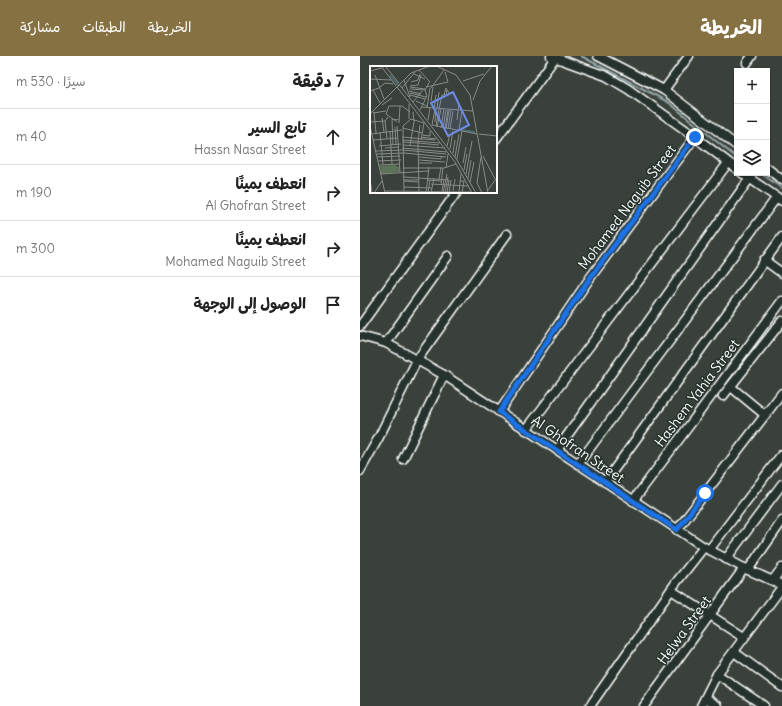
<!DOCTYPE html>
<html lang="ar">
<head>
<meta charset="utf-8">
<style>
  body { margin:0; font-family:Delius,"Playpen Sans Arabic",sans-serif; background:#f2f2f2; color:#222; direction:rtl }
  .controls { position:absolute; right:12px; top:12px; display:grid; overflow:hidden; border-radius:0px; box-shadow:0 1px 3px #0004 }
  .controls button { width:36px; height:36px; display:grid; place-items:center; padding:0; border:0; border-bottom:1px solid #e0e0e0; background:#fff; color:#222; font:20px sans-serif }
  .stop { position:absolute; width:12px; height:12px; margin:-9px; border:3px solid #1a73e8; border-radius:50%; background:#fff }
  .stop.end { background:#1a73e8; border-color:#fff; box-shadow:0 1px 4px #0008 }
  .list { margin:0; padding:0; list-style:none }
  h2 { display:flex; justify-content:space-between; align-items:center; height:52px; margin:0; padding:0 16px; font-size:17px }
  h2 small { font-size:13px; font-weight:400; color:#767676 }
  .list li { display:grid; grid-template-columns:26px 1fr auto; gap:12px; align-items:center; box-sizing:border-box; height:56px; padding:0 16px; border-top:1px solid #e0e0e0 }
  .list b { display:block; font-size:15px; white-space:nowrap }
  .list p { margin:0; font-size:13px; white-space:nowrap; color:#767676 }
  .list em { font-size:13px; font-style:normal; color:#767676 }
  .icon { flex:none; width:22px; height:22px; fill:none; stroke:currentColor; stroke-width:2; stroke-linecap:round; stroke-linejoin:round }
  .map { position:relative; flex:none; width:422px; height:650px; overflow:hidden; direction:ltr }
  header { display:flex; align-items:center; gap:24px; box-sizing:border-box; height:56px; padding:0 20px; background:#857141; color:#fff }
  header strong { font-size:19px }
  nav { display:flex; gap:22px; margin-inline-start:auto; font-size:14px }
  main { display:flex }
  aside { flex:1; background:#fff }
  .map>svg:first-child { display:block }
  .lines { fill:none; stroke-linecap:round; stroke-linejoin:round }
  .stream { stroke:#92a6a9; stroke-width:2 }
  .minor-casing { stroke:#fff; stroke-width:11 }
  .minor { stroke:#26332d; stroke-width:8 }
  .route { stroke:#1a73e8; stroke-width:5 }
  .labels { text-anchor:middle; stroke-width:3; stroke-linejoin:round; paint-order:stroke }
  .street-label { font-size:14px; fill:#fff; stroke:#26332d }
  .inset-river { fill:none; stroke:#4a6a70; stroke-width:2 }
  .inset-road { fill:none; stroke:#898c89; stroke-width:1 }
  .view { fill:#6c8ce6; fill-opacity:0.15; stroke:#6c8ce6; stroke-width:2 }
  .inset-edge { fill:none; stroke:#fff; stroke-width:2 }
</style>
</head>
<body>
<header>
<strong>الخريطة</strong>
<nav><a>الخريطة</a><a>الطبقات</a><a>مشاركة</a></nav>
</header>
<main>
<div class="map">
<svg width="422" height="650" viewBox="0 0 422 650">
  <rect width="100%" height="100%" fill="#3a403a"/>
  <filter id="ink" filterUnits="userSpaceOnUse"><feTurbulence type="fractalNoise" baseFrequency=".025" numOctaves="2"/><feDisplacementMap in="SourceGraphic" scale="8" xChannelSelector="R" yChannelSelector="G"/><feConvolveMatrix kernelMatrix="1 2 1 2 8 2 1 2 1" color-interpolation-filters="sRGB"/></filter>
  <g filter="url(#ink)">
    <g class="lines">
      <g class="stream">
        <polyline points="221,0 308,46 377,102"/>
        <polyline points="400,117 422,132"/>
      </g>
      <defs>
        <g id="minor">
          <polyline points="191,0 246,20 268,33 327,75 377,113"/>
          <polyline points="238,0 304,34 377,90"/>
          <polyline points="387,7 392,0"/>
          <polyline points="304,34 329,0"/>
          <polyline points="136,83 195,2"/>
          <polyline points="407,112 422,124"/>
          <polyline points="382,117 422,145"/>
          <polyline points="404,204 422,217"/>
          <polyline points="0,270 97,136"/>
          <polyline points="0,280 26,287 84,319 344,491 384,512 422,529"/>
          <polyline points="26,287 88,200"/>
          <polyline points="371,331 405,359"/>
          <polyline points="363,340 422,265"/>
          <polyline points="139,356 230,222 335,81"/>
          <polyline points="166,374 368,107"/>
          <polyline points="197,394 390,122"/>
          <polyline points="43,403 84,319"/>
          <polyline points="218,408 417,141"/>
          <polyline points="0,415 19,381 57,304 147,178"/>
          <polyline points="245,426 422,181"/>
          <polyline points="273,445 422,245"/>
          <polyline points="317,474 422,337"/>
          <polyline points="349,494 422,398"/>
          <polyline points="366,503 422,428"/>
          <polyline points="388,514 422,465"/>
          <polyline points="413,524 422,512"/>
          <polyline points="311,534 384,581"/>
          <polyline points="374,596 422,631"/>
          <polyline points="357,618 404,650"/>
          <polyline points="346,642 358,650"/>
          <polyline points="230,650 315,528 344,491"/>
          <polyline points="284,650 384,512"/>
          <polyline points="341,650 357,618 422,531"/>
        </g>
      </defs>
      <use href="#minor" class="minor-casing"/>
      <use href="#minor" class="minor"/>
    </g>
  </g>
  <g class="lines" filter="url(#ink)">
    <polyline class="route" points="335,81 230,222 139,356 317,474 345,437"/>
  </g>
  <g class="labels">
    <g class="street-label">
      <text transform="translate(267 151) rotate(-53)" y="5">Mohamed Naguib Street</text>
      <text transform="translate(337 337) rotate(-53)" y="5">Hashem Yahia Street</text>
      <text transform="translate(218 393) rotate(34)" y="5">Al Ghofran Street</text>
      <text transform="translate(324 574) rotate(-54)" y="5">Helwa Street</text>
    </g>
  </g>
  <g transform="translate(10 10)">
    <rect width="127" height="127" fill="#3a403a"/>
    <path d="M25,99l4,2v5l-18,2 -1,-8z" fill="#5c7358"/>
    <path class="inset-river" d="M20,9l9,11M92,64l13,2"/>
    <path class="inset-road" d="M11,0l15,20M15,0l14,17M66,0l20,9 14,20 18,98M95,0h25M49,4l10,11M0,5l12,-3M44,8l11,5M5,9l9,24M0,13l21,1M34,14l6,17M93,15l21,-7M41,16l7,-2 2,-6M29,18l58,76 19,33M40,20l8,-1 3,-10M27,21l58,75 17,31M40,21l15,2M56,21l22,-5 -3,-10M32,22l13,-16M61,22l13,-18M40,23l15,1M3,24l7,13M0,25l9,-3 6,-5 8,1M39,25l12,3M40,27l16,4M40,29l15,4M74,29l2,-7 3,5M103,34l7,-19 12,-15M46,35l11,5M61,35l2,-14M43,36l9,-11M12,39l10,-7M51,41l52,4M57,42l3,-20M64,43l2,-14M67,43l2,-17M69,43l3,-14h4l1,-5M50,44l7,-14 -2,-6 5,-9M4,46l2,21M3,47l13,-2M0,48l41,-41 19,-7M12,52l2,14M39,53v-15M58,54l2,-12M87,54l2,-17M0,56l15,-1M27,56l-11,-8 3,-8h13l8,6M65,56l1,-13M29,57l1,-17M62,59l45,9M62,59l3,-16M0,60l15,67M27,60l3,47M66,60l3,-17M25,61l1,18M67,61l4,-18M33,62l19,5M71,62l3,-19M73,62l3,-18M75,62l3,-18M76,63l3,-19M78,63l3,-19M80,63l3,-18M89,64l3,-20M20,65l2,33M10,66l3,33M2,68l30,-4M109,68l18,2M52,69l8,1v-5M32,71l33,3M51,71l15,2M17,73l-2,-18 3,-4M3,74l25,-2M32,74l38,3M51,74l3,-17M32,76l16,1M48,77l21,2M23,79l-1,-26 7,1M32,79l43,3M40,79l4,-23 -1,-10M9,80l22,-2M77,80l3,-12M15,82l14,-1M32,82l45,4M80,83l3,-18M6,85l27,-1 43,4M83,87l2,-13M7,88l27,-1 42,4M113,90l12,23M7,91l23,-1M49,91l22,2 1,-3M85,91l4,-23M111,91l-4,26 5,10M87,93l5,-28M49,94l26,2M8,95l23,-1M49,97h13M93,97l3,-16M9,99l21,-1M33,102h41M74,102l12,-4M76,102l2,-14M94,104l3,-16M11,108l48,-3M96,108l6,-33M34,111l45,3 -2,13M98,112l3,-18M0,113l2,14M69,113l2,-12M34,114h14M57,114l14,1M34,115l14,1M90,115h4l-2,12M100,116l4,-20M61,118l37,2M71,118l2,-16M34,121l28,1M118,124l8,-11M15,125l86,1M72,125l2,-12M83,125l2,-12M89,126l2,-18M4,127l8,-12M34,127l-1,-67 8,-7 13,4M49,127l-1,-50 2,-18M56,127l3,-26M58,127l2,-13M61,127l3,-15M73,127l4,-19M75,127l3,-16M79,127l2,-13"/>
    <path class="view" d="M83,26l16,33 -21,11 -17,-33z"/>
    <rect width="127" height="127" class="inset-edge"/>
  </g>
</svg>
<div class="controls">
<button>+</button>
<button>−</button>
<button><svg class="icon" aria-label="layers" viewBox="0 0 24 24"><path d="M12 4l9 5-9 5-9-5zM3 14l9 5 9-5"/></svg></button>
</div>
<div class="stop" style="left:345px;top:437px"></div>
<div class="stop end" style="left:335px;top:81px"></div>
</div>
<aside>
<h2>7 دقيقة<small>سيرًا · 530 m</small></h2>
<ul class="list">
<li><svg class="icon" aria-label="ahead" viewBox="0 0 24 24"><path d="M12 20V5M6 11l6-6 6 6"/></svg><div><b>تابع السير</b><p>Hassn Nasar Street</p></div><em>40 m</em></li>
<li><svg class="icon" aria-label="right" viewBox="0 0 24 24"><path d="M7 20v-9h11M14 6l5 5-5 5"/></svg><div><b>انعطف يمينًا</b><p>Al Ghofran Street</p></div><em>190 m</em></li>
<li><svg class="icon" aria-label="right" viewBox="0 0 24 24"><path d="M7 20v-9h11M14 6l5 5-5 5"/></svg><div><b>انعطف يمينًا</b><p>Mohamed Naguib Street</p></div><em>300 m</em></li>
<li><svg class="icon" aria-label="arrive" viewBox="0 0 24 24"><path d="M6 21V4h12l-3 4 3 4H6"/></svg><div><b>الوصول إلى الوجهة</b></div></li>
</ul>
</aside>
</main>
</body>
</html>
